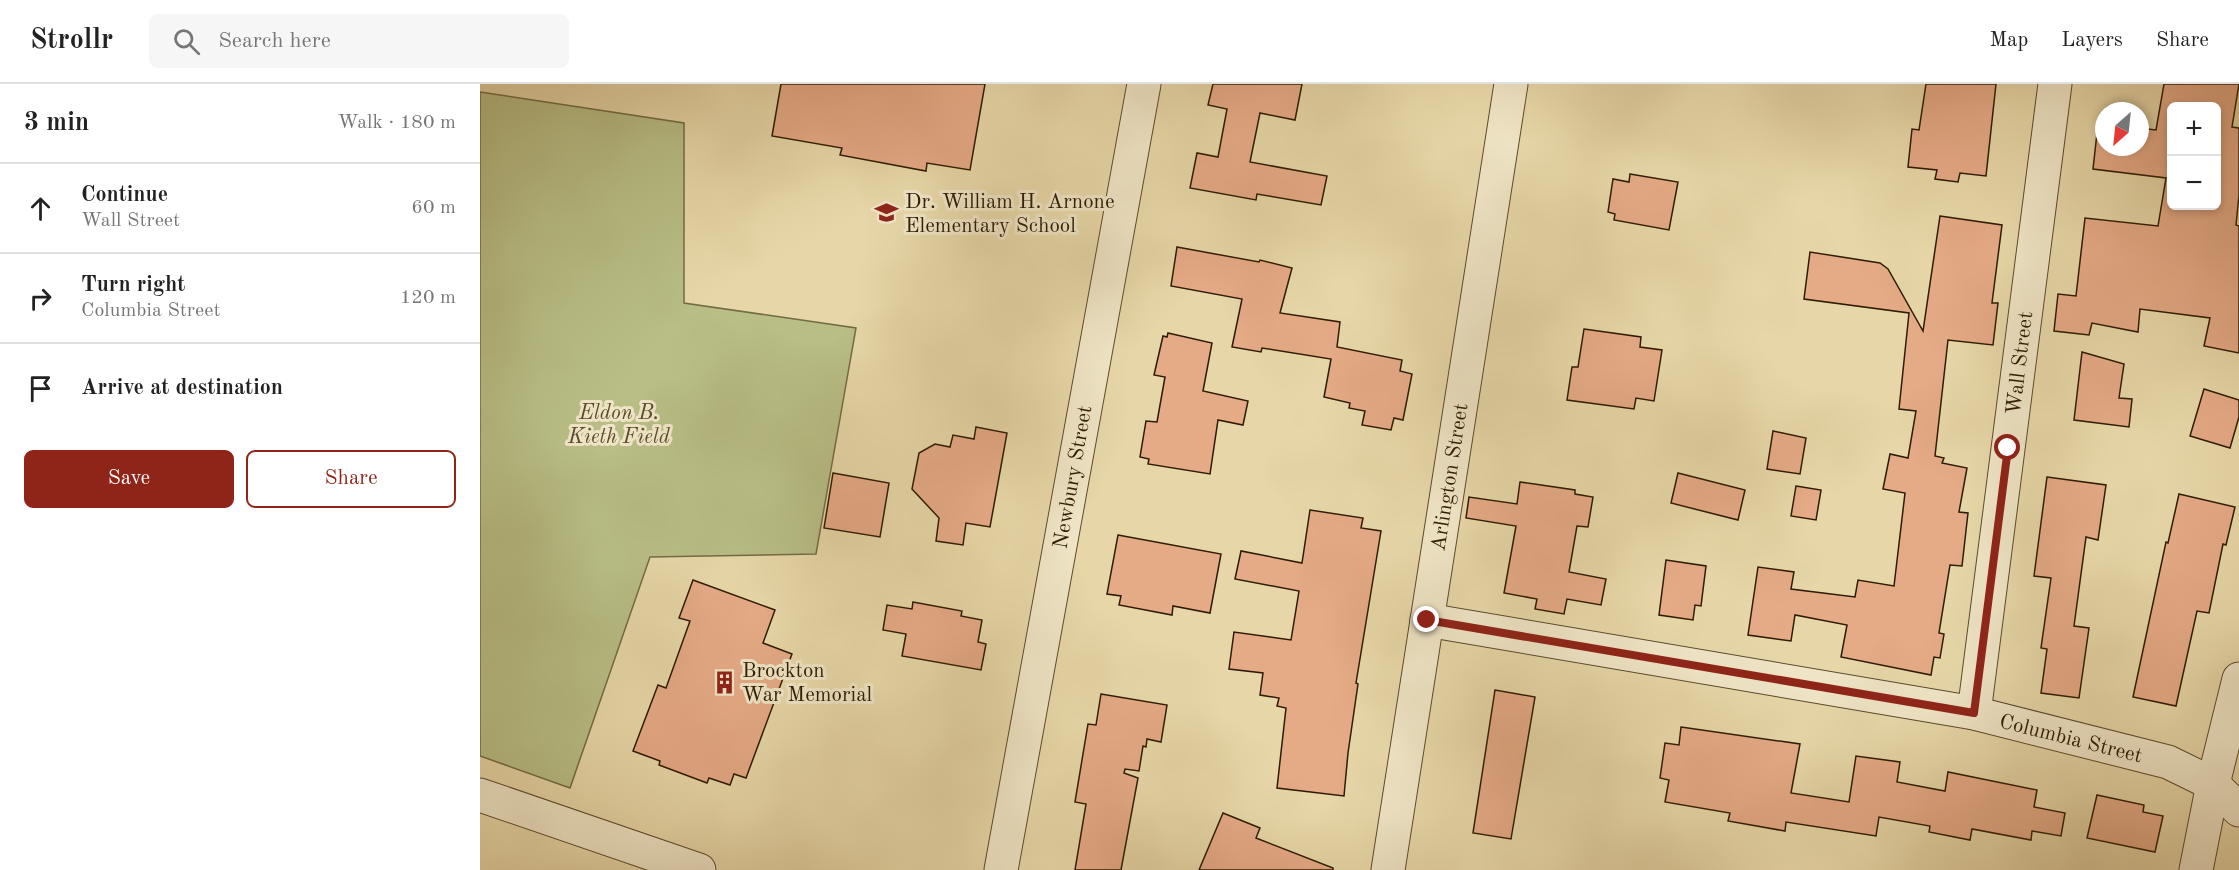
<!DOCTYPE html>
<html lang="en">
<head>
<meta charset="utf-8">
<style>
  body { margin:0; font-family:"Old Standard TT",serif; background:#f6f6f6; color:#222 }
  .controls { position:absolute; right:18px; top:18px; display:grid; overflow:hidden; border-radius:9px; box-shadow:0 3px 9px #0003 }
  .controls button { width:54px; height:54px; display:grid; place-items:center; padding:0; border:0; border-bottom:2px solid #e0e0e0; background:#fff; color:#222; font:30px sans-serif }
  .compass { position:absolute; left:1615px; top:18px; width:54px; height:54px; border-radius:50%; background:#fff; box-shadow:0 3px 9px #0003; rotate:207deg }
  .stop { position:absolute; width:18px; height:18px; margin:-14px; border:4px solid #8f2418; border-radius:50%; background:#fff }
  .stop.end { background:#8f2418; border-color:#fff; box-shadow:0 2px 6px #0008 }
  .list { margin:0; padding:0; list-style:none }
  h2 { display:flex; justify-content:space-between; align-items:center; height:78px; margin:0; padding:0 24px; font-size:26px }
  h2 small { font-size:20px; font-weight:400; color:#767676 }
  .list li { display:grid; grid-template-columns:39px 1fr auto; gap:18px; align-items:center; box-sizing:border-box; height:90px; padding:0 24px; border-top:2px solid #e0e0e0 }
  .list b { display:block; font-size:22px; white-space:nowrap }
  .list p { margin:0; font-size:20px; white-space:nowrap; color:#767676 }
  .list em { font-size:20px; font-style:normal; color:#767676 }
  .actions { display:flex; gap:12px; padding:18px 24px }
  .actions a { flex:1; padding:14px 0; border:2px solid #8f2418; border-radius:9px; text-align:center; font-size:21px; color:#8f2418 }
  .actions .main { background:#8f2418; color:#fff }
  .icon { flex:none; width:33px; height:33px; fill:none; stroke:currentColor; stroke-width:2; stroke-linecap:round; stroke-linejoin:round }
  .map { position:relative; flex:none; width:1759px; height:786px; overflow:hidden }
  header { display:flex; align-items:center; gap:36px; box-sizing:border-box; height:84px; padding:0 30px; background:#fff; border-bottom:2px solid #e0e0e0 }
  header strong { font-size:28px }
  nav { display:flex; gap:33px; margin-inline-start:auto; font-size:21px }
  .search { width:420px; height:54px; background:#f6f6f6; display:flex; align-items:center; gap:15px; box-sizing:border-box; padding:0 21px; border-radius:9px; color:#767676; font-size:22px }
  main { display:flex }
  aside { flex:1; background:#fff }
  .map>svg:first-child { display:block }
  .green { fill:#b8be86; stroke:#736c44; stroke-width:1.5 }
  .building { fill:#e5aa86; stroke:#2e1b03; stroke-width:1.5; fill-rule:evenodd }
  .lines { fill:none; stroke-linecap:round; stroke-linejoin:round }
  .minor-casing { stroke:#5c4a2c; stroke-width:35 }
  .minor { stroke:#efe5c6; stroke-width:33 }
  .route { stroke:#8f2418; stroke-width:8 }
  .labels { text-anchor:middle; stroke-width:6; stroke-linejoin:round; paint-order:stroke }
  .poi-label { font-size:21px; fill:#2e1b03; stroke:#efe5c6; text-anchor:start }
  .street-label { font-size:21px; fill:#2e1b03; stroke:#efe5c6 }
  .park-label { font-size:21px; font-style:italic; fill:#574c2a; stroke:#efe5c6 }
</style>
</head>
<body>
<header>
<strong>Strollr</strong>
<div class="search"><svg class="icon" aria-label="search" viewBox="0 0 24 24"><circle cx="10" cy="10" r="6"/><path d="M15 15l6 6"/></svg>Search here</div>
<nav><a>Map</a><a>Layers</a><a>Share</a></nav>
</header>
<main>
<aside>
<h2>3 min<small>Walk · 180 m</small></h2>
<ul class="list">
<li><svg class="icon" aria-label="ahead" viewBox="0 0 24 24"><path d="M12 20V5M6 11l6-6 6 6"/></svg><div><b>Continue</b><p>Wall Street</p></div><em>60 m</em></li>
<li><svg class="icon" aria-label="right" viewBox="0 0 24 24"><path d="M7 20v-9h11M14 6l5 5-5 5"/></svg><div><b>Turn right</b><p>Columbia Street</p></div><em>120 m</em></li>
<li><svg class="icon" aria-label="arrive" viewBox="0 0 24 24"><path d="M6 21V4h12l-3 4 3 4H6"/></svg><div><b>Arrive at destination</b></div></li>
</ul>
<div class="actions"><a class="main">Save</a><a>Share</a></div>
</aside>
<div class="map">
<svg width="1759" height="786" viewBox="0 0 1759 786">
  <rect width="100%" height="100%" fill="#e7d7a8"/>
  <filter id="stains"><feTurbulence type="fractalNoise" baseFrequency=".00333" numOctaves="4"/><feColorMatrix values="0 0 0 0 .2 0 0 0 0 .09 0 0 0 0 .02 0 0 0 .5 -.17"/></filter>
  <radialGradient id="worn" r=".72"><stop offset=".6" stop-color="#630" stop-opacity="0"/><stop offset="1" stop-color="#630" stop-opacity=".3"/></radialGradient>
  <polygon class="green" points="0,8 204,39 204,219 376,244 336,470 170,473 90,704 0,672"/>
  <g class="building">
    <polygon points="301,0 505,0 490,86 447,79 446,87 360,71 362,64 292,52"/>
    <polygon points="733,0 822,0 815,36 780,29 770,78 847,92 841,121 777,110 776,116 710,104 717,69 738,73 747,25 728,21"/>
    <polygon points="1446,0 1516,0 1506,92 1480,89 1478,98 1455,95 1457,86 1428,83 1432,45 1439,46"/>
    <path d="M1684,0h75l-7,43 7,1v67l-3,30 3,1v127l-35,-7 6,-28 -70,-9 -2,23 -46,-9 -3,12 -35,-4 4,-37 18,2 9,-78 73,8 8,-48 -73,-9 4,-36 7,1v13h36v-19l16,2zM1692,22h45v100h-45z"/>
    <polygon points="1150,90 1198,98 1189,146 1134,136 1135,130 1128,128 1133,95 1149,98"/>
    <polygon points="1460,132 1522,141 1512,219 1518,219 1513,261 1468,256 1455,372 1464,374 1462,379 1487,384 1479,428 1488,429 1482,482 1470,481 1459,549 1464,550 1460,574 1454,573 1451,591 1361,573 1367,541 1315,531 1311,557 1268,551 1278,483 1314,488 1311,505 1375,513 1378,496 1414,502 1425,409 1403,405 1410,370 1428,374 1436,327 1419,325 1429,229 1324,215 1330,168 1400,179 1408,185 1443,247"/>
    <polygon points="697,163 779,178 780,176 812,184 800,229 860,238 857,263 922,276 920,287 932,290 923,336 914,334 911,346 882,341 885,327 869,324 870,319 844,313 851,275 782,264 781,268 752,263 762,215 691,202"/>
    <polygon points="1104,245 1161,253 1160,263 1182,266 1174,317 1156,314 1154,325 1087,316 1092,283 1098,283"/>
    <polygon points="688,249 732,259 723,307 768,317 763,341 738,336 730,390 668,380 669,375 660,373 666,337 677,338 685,293 674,291 683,252 687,253"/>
    <polygon points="1602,268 1644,280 1639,314 1652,315 1649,343 1594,336"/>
    <polygon points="1724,305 1759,316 1759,333 1750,364 1710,352"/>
    <polygon points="496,343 527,349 510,443 486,439 483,461 456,457 459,434 432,405 439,369 455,360 470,363 473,351 494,355"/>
    <polygon points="1293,347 1326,354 1320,390 1287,385"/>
    <polygon points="353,389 409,399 400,453 344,444"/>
    <polygon points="1198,389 1265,406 1258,436 1191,419"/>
    <polygon points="1567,393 1626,401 1618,456 1606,453 1594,542 1609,544 1599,614 1561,609 1567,565 1561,564 1571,494 1554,492"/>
    <polygon points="1040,398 1095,406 1095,410 1113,413 1108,443 1097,442 1089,488 1126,495 1121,521 1087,515 1084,530 1055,525 1057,515 1024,509 1036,442 986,434 989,413 1037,420"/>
    <polygon points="1316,402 1341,406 1336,436 1311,432"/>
    <polygon points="1699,410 1755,423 1746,461 1743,460 1729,529 1717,527 1696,622 1653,613 1686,458 1688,459"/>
    <polygon points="830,426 883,434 881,444 901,447 876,599 878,600 868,669 864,712 797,704 806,624 797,622 799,614 780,611 783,589 749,585 754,548 811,556 819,507 755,495 761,467 822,479"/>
    <polygon points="638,451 741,470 730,529 693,522 692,531 639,521 641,512 627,510"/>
    <polygon points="1186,476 1226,482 1221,522 1215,521 1213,536 1179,531"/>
    <polygon points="213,496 295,526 283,559 312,570 266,694 254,690 250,701 229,694 227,699 179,681 180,677 153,667 178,601 186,604 210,537 199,534"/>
    <polygon points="433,518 482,527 481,532 502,536 498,558 506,560 501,586 422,572 426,550 403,546 407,521 432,525"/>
    <polygon points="1015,606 1055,613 1031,755 993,749"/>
    <polygon points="621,610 687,621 681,658 667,655 666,663 663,662 659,687 645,685 644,689 658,694 641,786 595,786 606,720 595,718 608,640 616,641"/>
    <polygon points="1201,643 1320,660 1311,709 1369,718 1376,672 1420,678 1417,698 1465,707 1468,688 1557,706 1554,723 1585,729 1581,752 1552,747 1551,756 1492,745 1490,756 1449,748 1450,742 1399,733 1396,752 1306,738 1305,747 1248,737 1250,729 1185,718 1189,696 1180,694 1185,659 1199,661"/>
    <polygon points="1617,711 1664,721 1663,728 1683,732 1675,768 1607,754"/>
    <polygon points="743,729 780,744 776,754 853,784 853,786 719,786"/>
  </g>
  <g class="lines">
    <defs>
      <g id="minor">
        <polyline points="947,536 1494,629 1688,678 1733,700 1759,726"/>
        <polyline points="1494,629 1575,0"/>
        <polyline points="0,711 219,786"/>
        <polyline points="521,786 664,0"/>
        <polyline points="908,786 1031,0"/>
        <polyline points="1716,786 1733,700 1759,595"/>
      </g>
    </defs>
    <use href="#minor" class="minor-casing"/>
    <use href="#minor" class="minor"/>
  </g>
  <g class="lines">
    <polyline class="route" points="947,536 1494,629 1528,364"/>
  </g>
  <defs>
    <symbol id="school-bare" viewBox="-9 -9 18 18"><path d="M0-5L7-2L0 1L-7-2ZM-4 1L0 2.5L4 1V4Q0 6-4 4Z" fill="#8f2418" stroke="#efe5c6" stroke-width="2.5" paint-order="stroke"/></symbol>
    <symbol id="building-bare" viewBox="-9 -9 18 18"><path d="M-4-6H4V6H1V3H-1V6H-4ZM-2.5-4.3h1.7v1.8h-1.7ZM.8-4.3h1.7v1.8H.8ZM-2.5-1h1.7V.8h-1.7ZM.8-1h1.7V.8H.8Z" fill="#8f2418" stroke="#efe5c6" stroke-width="2.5" paint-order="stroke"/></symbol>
  </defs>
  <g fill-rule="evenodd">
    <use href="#school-bare" x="390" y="112" width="33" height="33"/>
    <use href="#building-bare" x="228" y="582" width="33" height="33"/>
  </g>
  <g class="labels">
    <g class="poi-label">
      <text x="425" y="124">Dr. William H. Arnone<tspan x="425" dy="24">Elementary School</tspan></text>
      <text x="262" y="593">Brockton<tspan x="262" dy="24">War Memorial</tspan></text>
    </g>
    <g class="street-label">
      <text transform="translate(1539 279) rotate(-83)" y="7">Wall Street</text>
      <text transform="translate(592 393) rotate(-80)" y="7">Newbury Street</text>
      <text transform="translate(969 393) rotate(-81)" y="7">Arlington Street</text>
      <text transform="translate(1591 654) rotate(14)" y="7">Columbia Street</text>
    </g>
    <g class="park-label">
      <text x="139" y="335">Eldon B.<tspan x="139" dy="24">Kieth Field</tspan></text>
    </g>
  </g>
  <rect width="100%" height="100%" filter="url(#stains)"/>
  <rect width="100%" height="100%" fill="url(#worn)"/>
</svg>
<div class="controls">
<button>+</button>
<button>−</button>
</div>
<svg class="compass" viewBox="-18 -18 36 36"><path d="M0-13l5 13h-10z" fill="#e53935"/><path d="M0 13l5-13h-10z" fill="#767676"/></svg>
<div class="stop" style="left:1528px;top:364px"></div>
<div class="stop end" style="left:947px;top:536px"></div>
</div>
</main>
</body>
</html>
